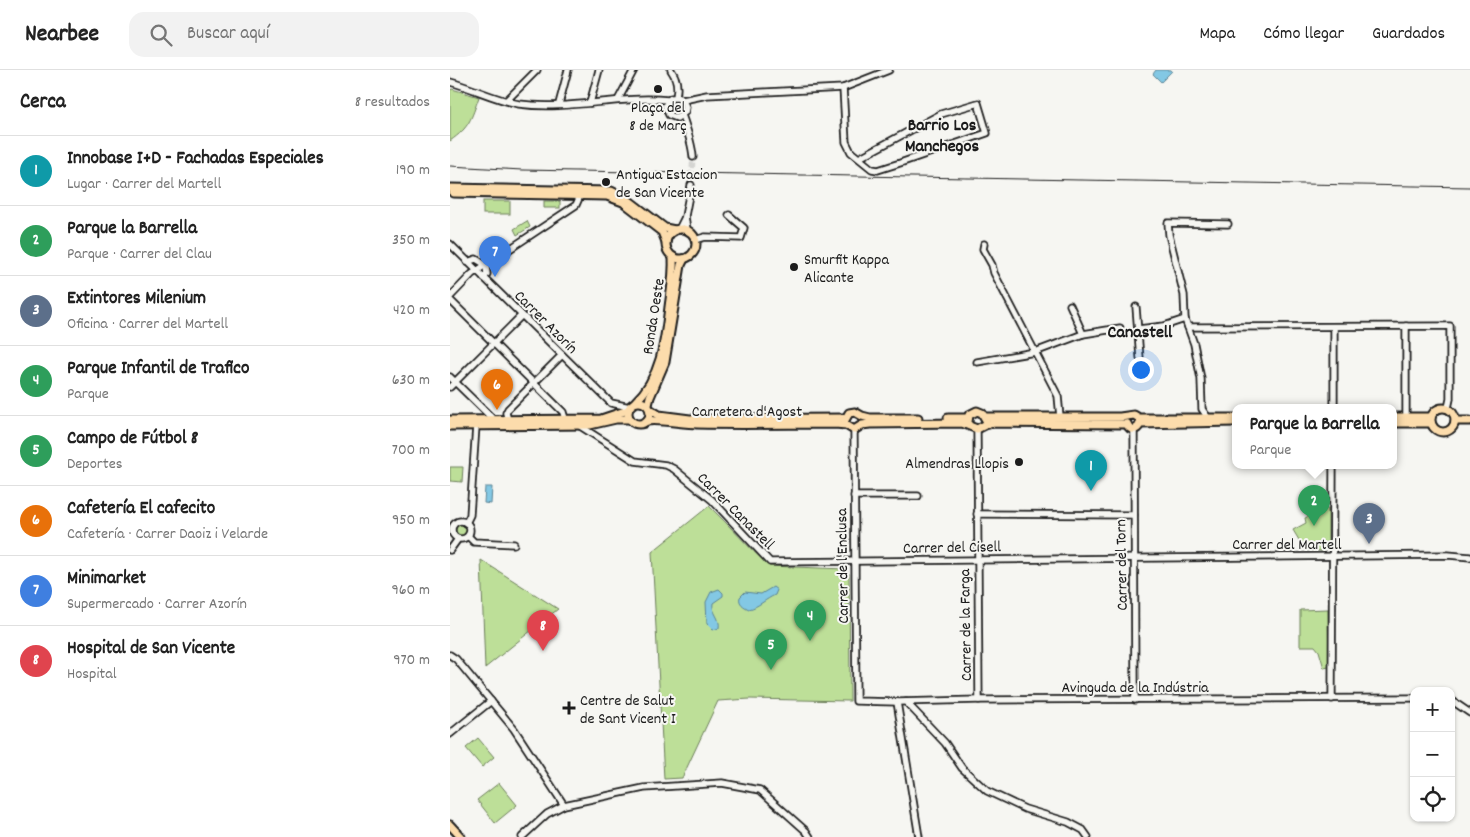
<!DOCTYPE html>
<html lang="es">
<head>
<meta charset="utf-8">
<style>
  body { margin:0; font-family:Dekko,sans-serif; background:#f2f2f2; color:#222 }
  .controls { position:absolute; right:15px; bottom:15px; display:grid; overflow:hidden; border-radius:10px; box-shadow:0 1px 4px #0004 }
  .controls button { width:45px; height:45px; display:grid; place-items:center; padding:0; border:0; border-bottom:1px solid #e0e0e0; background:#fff; color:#222; font:25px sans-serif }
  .you { position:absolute; left:690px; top:299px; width:18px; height:18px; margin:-12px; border:4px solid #fff; border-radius:50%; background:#1a73e8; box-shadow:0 0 0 8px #1a73e833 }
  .badge { display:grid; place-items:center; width:32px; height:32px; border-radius:50%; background:#1c1c1c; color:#fff; font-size:16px; font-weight:700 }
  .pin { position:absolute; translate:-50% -41px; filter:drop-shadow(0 1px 2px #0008) }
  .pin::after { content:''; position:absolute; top:26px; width:18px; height:15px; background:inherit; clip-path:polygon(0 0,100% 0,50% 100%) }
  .popup { position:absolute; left:782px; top:334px; width:165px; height:65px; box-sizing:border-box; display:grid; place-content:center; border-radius:10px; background:#fff; filter:drop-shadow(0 1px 4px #0005); font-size:16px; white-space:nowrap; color:#767676 }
  .popup b { font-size:19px; color:#222 }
  .popup::after { content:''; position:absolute; left:50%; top:100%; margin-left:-10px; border:10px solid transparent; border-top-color:#fff }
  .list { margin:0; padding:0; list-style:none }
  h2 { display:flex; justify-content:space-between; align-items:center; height:65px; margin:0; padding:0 20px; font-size:21px }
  h2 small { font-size:16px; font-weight:400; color:#767676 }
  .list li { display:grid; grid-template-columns:32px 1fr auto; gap:15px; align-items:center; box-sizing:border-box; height:70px; padding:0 20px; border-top:1px solid #e0e0e0 }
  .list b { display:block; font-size:19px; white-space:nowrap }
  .list p { margin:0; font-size:16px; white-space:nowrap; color:#767676 }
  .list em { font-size:16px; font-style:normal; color:#767676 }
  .icon { flex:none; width:28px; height:28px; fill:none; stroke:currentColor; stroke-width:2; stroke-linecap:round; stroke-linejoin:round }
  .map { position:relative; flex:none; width:1020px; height:767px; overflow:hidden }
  header { display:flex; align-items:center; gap:30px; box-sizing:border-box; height:70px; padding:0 25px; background:#fff; border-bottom:1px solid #e0e0e0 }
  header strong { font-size:24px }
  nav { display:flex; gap:28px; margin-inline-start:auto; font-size:18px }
  .search { width:350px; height:45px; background:#f2f2f2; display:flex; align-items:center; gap:12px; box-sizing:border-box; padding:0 18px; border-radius:15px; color:#767676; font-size:19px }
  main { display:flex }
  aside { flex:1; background:#fff }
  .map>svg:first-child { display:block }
  .green { fill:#bddf98; stroke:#6c7e5a }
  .water { fill:#83c8e4; stroke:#5a8394 }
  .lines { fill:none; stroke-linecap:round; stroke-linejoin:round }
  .minor-tunnel { stroke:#d5d5d2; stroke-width:5.5; stroke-dasharray:5.5 3; stroke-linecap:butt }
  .minor-casing { stroke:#1c1c1c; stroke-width:9 }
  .major-casing { stroke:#1c1c1c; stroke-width:11 }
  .minor { stroke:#f6f6f2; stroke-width:5.5 }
  .major { stroke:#fcdcac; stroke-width:7 }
  .rail { stroke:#1c1c1c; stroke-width:1 }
  .poi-dot { fill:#1c1c1c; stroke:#f6f6f2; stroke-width:2 }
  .labels { text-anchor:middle; stroke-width:4; stroke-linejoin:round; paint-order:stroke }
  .poi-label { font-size:16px; fill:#1c1c1c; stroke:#f6f6f2; text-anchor:start }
  .street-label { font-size:16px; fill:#1c1c1c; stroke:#f6f6f2 }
  .neighbourhood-label { font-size:18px; font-weight:bold; fill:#1c1c1c; stroke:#f6f6f2 }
</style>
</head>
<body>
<header>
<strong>Nearbee</strong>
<div class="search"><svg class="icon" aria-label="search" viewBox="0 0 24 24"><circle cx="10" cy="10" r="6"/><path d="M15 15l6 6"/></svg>Buscar aquí</div>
<nav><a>Mapa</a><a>Cómo llegar</a><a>Guardados</a></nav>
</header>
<main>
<aside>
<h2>Cerca<small>8 resultados</small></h2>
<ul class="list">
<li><span class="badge" style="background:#0f9aa8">1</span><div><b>Innobase I+D - Fachadas Especiales</b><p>Lugar · Carrer del Martell</p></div><em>190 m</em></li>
<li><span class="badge" style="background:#2e9e5b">2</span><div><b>Parque la Barrella</b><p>Parque · Carrer del Clau</p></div><em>350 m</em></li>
<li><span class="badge" style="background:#5c6f8a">3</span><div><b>Extintores Milenium</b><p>Oficina · Carrer del Martell</p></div><em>420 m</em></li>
<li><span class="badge" style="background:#2e9e5b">4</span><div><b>Parque Infantil de Trafico</b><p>Parque</p></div><em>630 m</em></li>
<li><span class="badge" style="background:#2e9e5b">5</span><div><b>Campo de Fútbol 8</b><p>Deportes</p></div><em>700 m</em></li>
<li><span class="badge" style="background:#e8710a">6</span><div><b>Cafetería El cafecito</b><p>Cafetería · Carrer Daoiz i Velarde</p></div><em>950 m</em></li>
<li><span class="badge" style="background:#3f7fe0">7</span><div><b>Minimarket</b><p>Supermercado · Carrer Azorín</p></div><em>960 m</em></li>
<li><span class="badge" style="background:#e0444e">8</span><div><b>Hospital de San Vicente</b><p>Hospital</p></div><em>970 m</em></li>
</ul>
</aside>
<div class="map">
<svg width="1020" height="767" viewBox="0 0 1020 767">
  <rect width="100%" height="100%" fill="#f6f6f2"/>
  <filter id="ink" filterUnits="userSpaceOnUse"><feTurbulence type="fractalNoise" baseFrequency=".02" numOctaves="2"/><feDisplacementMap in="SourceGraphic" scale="10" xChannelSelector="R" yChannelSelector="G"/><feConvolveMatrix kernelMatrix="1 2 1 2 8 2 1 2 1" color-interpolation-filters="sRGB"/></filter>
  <g filter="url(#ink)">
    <g class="green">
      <path d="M2,19l27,8c-8,22 -9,30 -29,44v-51z"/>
      <rect x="33" y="131" width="27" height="13"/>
      <rect x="94" y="131" width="16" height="7"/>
      <polygon points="77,151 80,157 67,165 64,159"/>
      <polygon points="0,397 13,397 12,412 0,411"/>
      <path d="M259,436c21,20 39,41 60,60l76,3 4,5 1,127 -100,-2 -32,2 -36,77 -18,1 -12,-227z"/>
      <polygon points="878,438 878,476 874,481 855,480 843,460 856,453 855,448"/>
      <circle cx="11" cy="460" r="5.5"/>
      <polygon points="31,490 108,539 35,598"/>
      <polygon points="878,539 879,597 874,598 869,581 865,576 850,576 850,540"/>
      <polygon points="28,668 44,687 32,697 16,678"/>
      <polygon points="49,713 67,735 45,753 27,730"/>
    </g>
    <g class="water">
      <polygon points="706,0 721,0 722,1 711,12 703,4"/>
      <polygon points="35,417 42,417 41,434 34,433"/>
      <path d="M323,517l4,3 -2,5c-9,4 -17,12 -26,14 -5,-2 -11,-6 -9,-12l5,-5 16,2z"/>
      <path d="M269,519l4,4v3l-10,7c-2,9 8,15 6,25l-6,2 -6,-6 -1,-22 5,-10z"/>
    </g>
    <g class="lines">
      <polyline class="minor-tunnel" points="241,115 243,87"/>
      <defs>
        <g id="minor">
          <path d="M221,0c6,8 7,18 5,27"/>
          <path d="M0,12c23,6 46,18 69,22 50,7 100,-9 149,-4"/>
          <polyline points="393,18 396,72 401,82 422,99 428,100 450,93 537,63 528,33 491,44 409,88"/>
          <polyline points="57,30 87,0"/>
          <polyline points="168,30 184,0"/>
          <polyline points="233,30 236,37 235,42 227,48 219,45 215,36 221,28 230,28 233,30 257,25 393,18 439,0"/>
          <polyline points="140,33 149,0"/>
          <polyline points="109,34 118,0"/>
          <path d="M232,45c5,14 10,28 11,42"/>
          <polyline points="229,159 235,147"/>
          <polyline points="237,160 235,146 241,115"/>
          <polyline points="245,170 255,167 291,168 294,158 279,145"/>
          <polyline points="0,174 161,333 180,337"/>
          <polyline points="534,174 533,179 542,195 544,203 608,326 610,347"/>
          <polyline points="17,192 26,189 36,195 37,204 34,208"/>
          <polyline points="0,227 22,204 126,135 130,126"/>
          <polyline points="0,230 113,342 115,349"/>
          <polyline points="686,237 690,288"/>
          <polyline points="956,256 956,348"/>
          <polyline points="738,257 1000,256 1000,329 998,338"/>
          <polyline points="884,257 884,337"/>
          <polyline points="688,259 714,256 735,249"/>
          <polyline points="633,264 670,258"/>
          <polyline points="527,292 585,282 633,264 620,235"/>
          <polyline points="0,307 44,350"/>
          <polyline points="0,317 71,246"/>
          <polyline points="758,348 752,339 751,309 744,274 735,249 734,225 719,165 718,153 778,154"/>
          <polyline points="58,350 56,343 58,339 112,285"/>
          <polyline points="130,356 185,391 216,395 224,399 262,430 320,492 998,485 1020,487"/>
          <polyline points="527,359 529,630"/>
          <polyline points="684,359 685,630"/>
          <polyline points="404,360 406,631 447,632 529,630 964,628"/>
          <polyline points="404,426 468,426"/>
          <polyline points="527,444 684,445"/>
          <circle cx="11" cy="460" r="9"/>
          <polyline points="16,453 20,445 26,356"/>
          <polyline points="18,466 24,472 64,474"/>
          <polyline points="0,480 8,469"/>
          <polyline points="0,585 6,589 64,659 114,735"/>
          <polyline points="882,629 883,395"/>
          <polyline points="1001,630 1020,643"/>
          <polyline points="447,632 469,767"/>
          <polyline points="456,632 495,673 512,698 537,721 575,739 618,752 633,760 638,767"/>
          <polyline points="0,664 41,631"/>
          <polyline points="72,767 97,744 114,735 194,718 272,713 310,720 356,761 360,767"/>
        </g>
        <g id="major">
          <polyline points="0,118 161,121 177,129 215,158 225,160"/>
          <polyline points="3,123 157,126 173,132 212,162 216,172"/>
          <circle cx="231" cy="174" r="15"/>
          <circle cx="189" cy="343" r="11"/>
          <path d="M185,332c26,-24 30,-61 34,-95 2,-16 5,-33 4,-50"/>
          <polyline points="198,335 200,327 215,292 231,195 234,189"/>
          <circle cx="993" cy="350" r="12"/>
          <polyline points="201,340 209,345 240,349 395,348"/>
          <polyline points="535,347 670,347 684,345 689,348 785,348"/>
          <polyline points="943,347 981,347"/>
          <polyline points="498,348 518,348"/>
          <polyline points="0,350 151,349 178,340"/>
          <polyline points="395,350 399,343 405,342 412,346 420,348 468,348"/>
          <path d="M197,351c12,-2 36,3 50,3 46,1 92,0 138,0l11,1 8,5 8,-5 8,-1 92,-1 15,6 8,-4 8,-2 134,1"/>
          <polyline points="1005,351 1020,351"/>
          <polyline points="518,352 519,345 527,341 532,343 536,350"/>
          <polyline points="943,353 981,353"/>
          <path d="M677,354c3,7 10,7 13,0"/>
          <polyline points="690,354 785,352"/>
          <polyline points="0,356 140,355 166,349 180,349"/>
          <polyline points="0,755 11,767"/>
        </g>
      </defs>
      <use href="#minor" class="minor-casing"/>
      <use href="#major" class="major-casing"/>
      <use href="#minor" class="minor"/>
      <use href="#major" class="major"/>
      <polyline class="rail" points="0,96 72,100 1020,117"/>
    </g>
  </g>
  <g class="poi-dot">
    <circle cx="208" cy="19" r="5"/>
    <circle cx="156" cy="112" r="5"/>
    <circle cx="344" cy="197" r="5"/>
    <circle cx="569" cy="392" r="5"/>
    <path d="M116.5 630.5h5v5h5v5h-5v5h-5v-5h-5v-5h5z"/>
  </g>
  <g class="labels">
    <g class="poi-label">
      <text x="208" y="42" text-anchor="middle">Plaça del<tspan x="208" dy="18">8 de Març</tspan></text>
      <text x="166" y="109">Antigua Estacion<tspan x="166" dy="18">de San Vicente</tspan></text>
      <text x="354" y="194">Smurfit Kappa<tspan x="354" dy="18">Alicante</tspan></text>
      <text x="559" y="398" text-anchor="end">Almendras Llopis</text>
      <text x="130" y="635">Centre de Salut<tspan x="130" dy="18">de Sant Vicent I</tspan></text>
    </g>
    <g class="street-label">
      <text transform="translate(202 246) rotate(-81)" y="6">Ronda Oeste</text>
      <text transform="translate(97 251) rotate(45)" y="6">Carrer Azorín</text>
      <text x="297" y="346">Carretera d'Agost</text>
      <text transform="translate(287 440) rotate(45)" y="6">Carrer Canastell</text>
      <text x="837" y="479">Carrer del Martell</text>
      <text transform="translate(502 476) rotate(-1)" y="6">Carrer del Cisell</text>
      <text transform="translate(670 495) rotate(-91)" y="6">Carrer del Torn</text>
      <text transform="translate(391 496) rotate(-91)" y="6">Carrer de l'Enclusa</text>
      <text transform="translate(514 555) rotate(-91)" y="6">Carrer de la Farga</text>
      <text x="685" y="622">Avinguda de la Indústria</text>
    </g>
    <g class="neighbourhood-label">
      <text x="492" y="60">Barrio Los<tspan x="492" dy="21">Manchegos</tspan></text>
      <text x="690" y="267">Canastell</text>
    </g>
  </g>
</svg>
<div class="controls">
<button>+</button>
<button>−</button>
<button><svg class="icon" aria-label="locate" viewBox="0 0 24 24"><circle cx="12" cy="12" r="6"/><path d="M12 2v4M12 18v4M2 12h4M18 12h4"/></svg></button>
</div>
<div class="you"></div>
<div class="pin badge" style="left:641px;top:421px;background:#0f9aa8">1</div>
<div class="pin badge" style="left:864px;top:456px;background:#2e9e5b">2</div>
<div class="popup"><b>Parque la Barrella</b>Parque</div>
<div class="pin badge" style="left:919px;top:474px;background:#5c6f8a">3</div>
<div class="pin badge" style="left:360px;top:571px;background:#2e9e5b">4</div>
<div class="pin badge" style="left:321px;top:600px;background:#2e9e5b">5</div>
<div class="pin badge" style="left:47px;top:340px;background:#e8710a">6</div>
<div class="pin badge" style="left:45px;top:207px;background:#3f7fe0">7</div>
<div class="pin badge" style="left:93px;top:581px;background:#e0444e">8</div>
</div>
</main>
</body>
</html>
